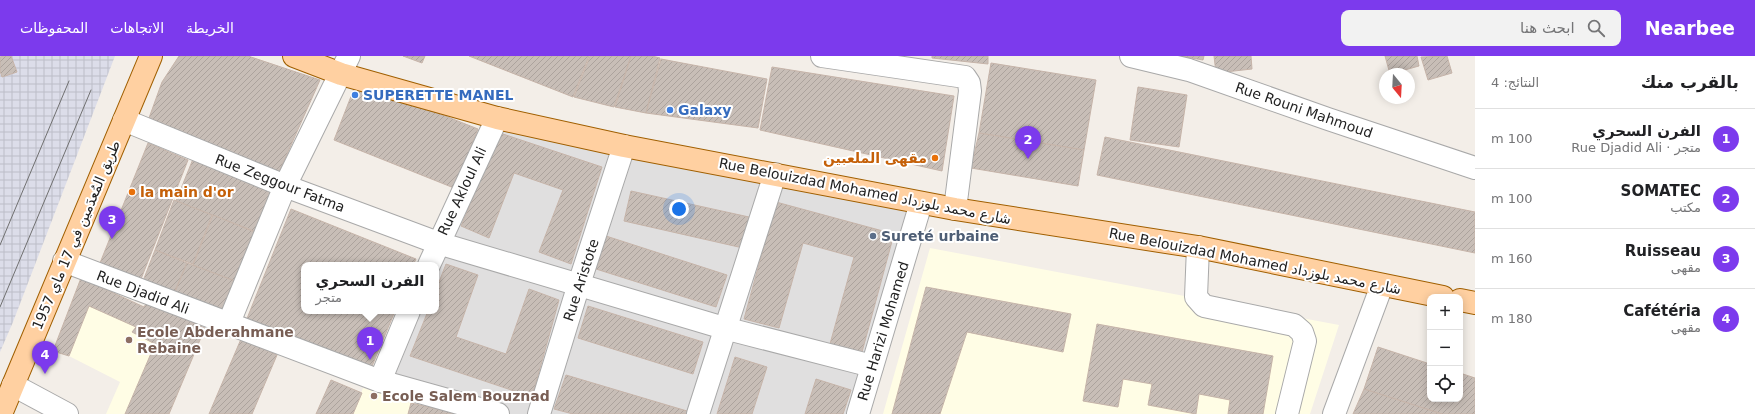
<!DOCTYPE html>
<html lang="ar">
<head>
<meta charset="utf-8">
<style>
  body { margin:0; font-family:"DejaVu Sans","Noto Sans Arabic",sans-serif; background:#f2f2f2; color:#202124; direction:rtl }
  .controls { position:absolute; right:12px; bottom:12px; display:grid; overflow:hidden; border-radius:8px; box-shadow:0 2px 10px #0003 }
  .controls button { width:36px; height:36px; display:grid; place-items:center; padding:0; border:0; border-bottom:1px solid #e0e0e0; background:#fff; color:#202124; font:20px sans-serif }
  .compass { position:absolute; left:1379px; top:12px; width:36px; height:36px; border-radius:50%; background:#fff; box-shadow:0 2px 10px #0003; rotate:162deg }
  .you { position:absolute; left:679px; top:153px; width:14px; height:14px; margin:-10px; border:3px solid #fff; border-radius:50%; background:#1a73e8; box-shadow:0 0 0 6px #1a73e833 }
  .badge { display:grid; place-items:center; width:26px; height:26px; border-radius:50%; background:#7c3aed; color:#fff; font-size:13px; font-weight:700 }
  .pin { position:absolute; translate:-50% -33px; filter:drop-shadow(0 1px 2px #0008) }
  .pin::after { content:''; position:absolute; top:21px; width:14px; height:12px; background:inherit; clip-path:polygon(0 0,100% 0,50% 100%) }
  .popup { position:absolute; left:301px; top:206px; width:138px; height:52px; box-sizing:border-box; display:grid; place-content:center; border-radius:8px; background:#fff; filter:drop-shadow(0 1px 3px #0005); font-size:13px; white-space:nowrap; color:#757577 }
  .popup b { font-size:15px; color:#202124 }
  .popup::after { content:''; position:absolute; left:50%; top:100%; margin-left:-8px; border:8px solid transparent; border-top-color:#fff }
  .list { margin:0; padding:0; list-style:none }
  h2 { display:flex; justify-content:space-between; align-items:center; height:52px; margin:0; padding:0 16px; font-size:17px }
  h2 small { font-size:13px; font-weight:400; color:#757577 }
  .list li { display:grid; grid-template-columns:26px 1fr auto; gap:12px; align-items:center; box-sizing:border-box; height:60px; padding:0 16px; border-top:1px solid #e0e0e0 }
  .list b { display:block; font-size:15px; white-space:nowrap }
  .list p { margin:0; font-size:13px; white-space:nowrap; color:#757577 }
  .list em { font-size:13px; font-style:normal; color:#757577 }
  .icon { flex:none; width:22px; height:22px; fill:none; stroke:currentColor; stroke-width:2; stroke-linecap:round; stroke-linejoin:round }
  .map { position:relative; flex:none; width:1475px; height:358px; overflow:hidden; direction:ltr }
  header { display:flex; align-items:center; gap:24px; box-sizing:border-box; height:56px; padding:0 20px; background:#7c3aed; color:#fff }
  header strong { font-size:19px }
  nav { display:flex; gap:22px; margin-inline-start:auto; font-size:14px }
  .search { width:280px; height:36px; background:#f2f2f2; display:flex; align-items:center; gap:10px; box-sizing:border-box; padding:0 14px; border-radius:8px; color:#757577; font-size:15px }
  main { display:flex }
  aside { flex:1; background:#fff }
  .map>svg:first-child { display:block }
  .residential { fill:#e0dfdf }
  .education { fill:#fffde5 }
  .plaza { fill:url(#plaza-grid) }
  .building { fill:url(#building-hatch); stroke:#c6b4a9 }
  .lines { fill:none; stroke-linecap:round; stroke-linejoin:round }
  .minor-casing { stroke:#a9a9a9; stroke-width:24 }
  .major-casing { stroke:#a05f00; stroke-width:24 }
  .minor { stroke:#fff; stroke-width:22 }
  .major { stroke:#ffd0a1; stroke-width:22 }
  .tram { stroke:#707070; stroke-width:1 }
  .shop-dot { fill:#3f7fe0; stroke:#fff; stroke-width:1.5 }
  .food-dot { fill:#e8710a; stroke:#fff; stroke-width:1.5 }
  .service-dot { fill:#5c6f8a; stroke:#fff; stroke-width:1.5 }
  .education-dot { fill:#8d6e63; stroke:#fff; stroke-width:1.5 }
  .labels { text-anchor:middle; stroke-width:4; stroke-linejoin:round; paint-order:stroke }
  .shop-label { font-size:14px; font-weight:bold; fill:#366cbe; stroke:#fff; text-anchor:start }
  .street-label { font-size:14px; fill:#222; stroke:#fff }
  .food-label { font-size:14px; font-weight:bold; fill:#c56008; stroke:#fff; text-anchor:end }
  .service-label { font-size:14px; font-weight:bold; fill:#4e5e75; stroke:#fff; text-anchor:start }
  .education-label { font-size:14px; font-weight:bold; fill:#785e54; stroke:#fff; text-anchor:start }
</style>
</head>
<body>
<header>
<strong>Nearbee</strong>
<div class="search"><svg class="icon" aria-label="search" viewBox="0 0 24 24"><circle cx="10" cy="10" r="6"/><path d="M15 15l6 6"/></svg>ابحث هنا</div>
<nav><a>الخريطة</a><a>الاتجاهات</a><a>المحفوظات</a></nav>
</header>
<main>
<aside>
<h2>بالقرب منك<small>النتائج: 4</small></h2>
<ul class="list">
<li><span class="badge">1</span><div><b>الفرن السحري</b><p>متجر · Rue Djadid Ali</p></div><em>100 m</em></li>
<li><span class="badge">2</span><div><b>SOMATEC</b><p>مكتب</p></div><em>100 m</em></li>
<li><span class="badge">3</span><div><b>Ruisseau</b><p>مقهى</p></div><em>160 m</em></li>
<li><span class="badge">4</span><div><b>Cafétéria</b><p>مقهى</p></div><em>180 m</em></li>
</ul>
</aside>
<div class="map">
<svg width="1475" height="358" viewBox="0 0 1475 358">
  <defs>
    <pattern id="plaza-grid" width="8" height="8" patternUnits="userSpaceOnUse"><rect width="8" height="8" fill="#dcdde9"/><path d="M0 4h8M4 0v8" fill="none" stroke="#bcbdc8"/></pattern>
    <pattern id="building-hatch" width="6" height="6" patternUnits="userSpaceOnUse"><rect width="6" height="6" fill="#c8beb7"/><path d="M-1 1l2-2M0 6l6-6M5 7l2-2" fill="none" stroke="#aca39d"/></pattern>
  </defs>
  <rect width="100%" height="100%" fill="#f3eee8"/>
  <polygon class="residential" points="497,62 921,147 858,358 498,358 380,325 409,255 436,255 436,209"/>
  <g class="education">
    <polygon points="930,192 1339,269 1310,358 883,358"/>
    <polygon points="81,222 144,251 147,246 205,272 169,358 106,358 120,326 69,300 53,295"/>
    <polygon points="363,332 411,347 458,358 353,358"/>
  </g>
  <polygon class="plaza" points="0,0 115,0 13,266 0,296"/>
  <g class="building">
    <polygon points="4,0 11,0 17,16 2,21 0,15 0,1"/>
    <polygon points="179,0 248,0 320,24 279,116 149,62 162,26"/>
    <polygon points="403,0 425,0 422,7"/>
    <polygon points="469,0 589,0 573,41"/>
    <polygon points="590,0 631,0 614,51 574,41"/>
    <polygon points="631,0 652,0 660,2 646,57 615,51"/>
    <polygon points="932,0 988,0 988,8 932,2"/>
    <polygon points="1180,0 1204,0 1203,4"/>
    <polygon points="1214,0 1251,0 1252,13 1216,17"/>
    <polygon points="1385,0 1417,0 1419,10 1390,18"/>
    <polygon points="1447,0 1452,17 1428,24 1421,1"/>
    <polygon points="661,3 767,23 758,72 646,57"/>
    <polygon points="991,7 1096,24 1084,94 979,77"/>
    <polygon points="772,11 954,40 942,115 760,74"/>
    <polygon points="357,25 478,73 454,132 334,84"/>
    <polygon points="1138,31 1187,39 1179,91 1130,84"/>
    <polygon points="500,77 602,111 571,208 539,196 563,134 514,117 489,182 461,170"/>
    <polygon points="979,77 1084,94 1078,130 971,112"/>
    <polygon points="1105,81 1475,156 1475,197 1097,119"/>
    <polygon points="148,87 188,104 141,223 100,207"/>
    <polygon points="193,103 275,135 259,177 176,145"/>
    <polygon points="631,135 749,161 743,192 624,165"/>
    <polygon points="174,144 212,159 193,208 155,194"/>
    <polygon points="776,146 894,178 862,296 830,288 854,201 803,187 779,272 744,263"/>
    <polygon points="291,153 416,203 413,209 304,209 304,255 395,255 370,315 246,265"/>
    <polygon points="213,159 257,177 237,226 193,209"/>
    <polygon points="606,180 727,219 716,251 596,213"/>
    <polygon points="155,194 187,207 174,237 143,225"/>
    <polygon points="187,207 235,225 224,255 175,236"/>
    <polygon points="446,208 478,219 456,281 506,298 529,233 559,244 532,341 410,300 428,255 436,255 436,234"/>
    <polygon points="81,222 144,251 147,246 205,272 169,358 125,358 155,288 132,276 136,271 89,250 69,300 53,295"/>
    <polygon points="926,231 1071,258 1063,296 967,276 940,358 892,358"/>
    <polygon points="588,250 703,286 693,318 578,282"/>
    <polygon points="1097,268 1273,300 1263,358 1228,358 1230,344 1199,338 1196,358 1148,349 1152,328 1123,323 1118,351 1083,345"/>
    <polygon points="241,283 277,299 252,358 209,358"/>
    <polygon points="1378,291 1430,308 1430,343 1460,343 1460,317 1475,322 1475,358 1442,358 1364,333"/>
    <polygon points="735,301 767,311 752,358 717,358"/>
    <polygon points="566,319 687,355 686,358 573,358 554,353"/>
    <polygon points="816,323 851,334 843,358 805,358"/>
    <polygon points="331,324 362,337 353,358 316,358"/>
    <polygon points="1364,333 1442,358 1353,358"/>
    <polygon points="411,347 458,358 408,358"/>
  </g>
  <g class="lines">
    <defs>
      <g id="minor">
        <polyline points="822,0 965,21 969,27 970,35 955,153"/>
        <polyline points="1131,0 1189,14 1328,63 1475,112"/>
        <polyline points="124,64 285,130 438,187 724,272 872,310"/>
        <polyline points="1198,191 1196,241 1204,250 1294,269 1302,276 1305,285 1287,358"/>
        <polyline points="64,205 380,325 498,358"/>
        <polyline points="429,209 497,62"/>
        <polyline points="228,269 285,130 349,0"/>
        <polyline points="380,325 409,255"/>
        <polyline points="13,329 67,358"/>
        <polyline points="539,358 579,228 624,90"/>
        <polyline points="698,358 775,118"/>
        <polyline points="858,358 921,147"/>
        <polyline points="1334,358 1382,229"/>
      </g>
      <g id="major">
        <polyline points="294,0 341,18 497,62 624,90 955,153 1198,191 1443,241"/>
        <polyline points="1460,244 1475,247"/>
        <polyline points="1,358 151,0"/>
      </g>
    </defs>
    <use href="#minor" class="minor-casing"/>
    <use href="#major" class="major-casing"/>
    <use href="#minor" class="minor"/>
    <use href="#major" class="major"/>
    <g class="tram">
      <polyline points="0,189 69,25"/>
      <polyline points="0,251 91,34"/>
    </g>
  </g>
  <g class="shop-dot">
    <circle cx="355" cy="39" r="4"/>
    <circle cx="670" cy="54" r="4"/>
  </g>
  <g class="food-dot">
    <circle cx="935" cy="102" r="4"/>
    <circle cx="132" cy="136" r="4"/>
  </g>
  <circle class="service-dot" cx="873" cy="180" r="4"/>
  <g class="education-dot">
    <circle cx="129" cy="284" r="4"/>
    <circle cx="374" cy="340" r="4"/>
  </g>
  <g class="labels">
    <g class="shop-label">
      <text x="363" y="44">SUPERETTE MANEL</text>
      <text x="678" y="59">Galaxy</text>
    </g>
    <g class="street-label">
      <text transform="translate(1304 54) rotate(19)" y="5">Rue Rouni Mahmoud</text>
      <text transform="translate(280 127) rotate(21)" y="5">Rue Zeggour Fatma</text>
      <text transform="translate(462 135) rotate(-65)" y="5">Rue Akloul Ali</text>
      <text transform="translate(865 135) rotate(11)" y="5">Rue Belouizdad Mohamed شارع محمد بلوزداد</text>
      <text transform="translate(76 179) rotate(-67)" y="5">طريق المُعدَمين في 17 ماي 1957</text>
      <text transform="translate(1255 205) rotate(11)" y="5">Rue Belouizdad Mohamed شارع محمد بلوزداد</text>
      <text transform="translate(581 224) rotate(-72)" y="5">Rue Aristote</text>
      <text transform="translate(143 236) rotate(21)" y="5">Rue Djadid Ali</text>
      <text transform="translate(883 275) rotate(-73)" y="5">Rue Harizi Mohamed</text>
    </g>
    <g class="food-label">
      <text x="927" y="107">مقهى الملعبين</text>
      <text x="140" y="141" text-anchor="start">la main d'or</text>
    </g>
    <g class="service-label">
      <text x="881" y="185">Sureté urbaine</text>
    </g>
    <g class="education-label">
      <text x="137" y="281">Ecole Abderahmane<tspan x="137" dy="16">Rebaine</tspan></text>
      <text x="382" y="345">Ecole Salem Bouznad</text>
    </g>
  </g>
</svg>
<div class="controls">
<button>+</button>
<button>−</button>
<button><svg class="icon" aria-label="locate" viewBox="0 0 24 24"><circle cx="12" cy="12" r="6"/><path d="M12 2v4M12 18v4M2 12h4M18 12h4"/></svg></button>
</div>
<svg class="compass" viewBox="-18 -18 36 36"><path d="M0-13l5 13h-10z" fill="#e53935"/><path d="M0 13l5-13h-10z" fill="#757577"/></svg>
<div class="you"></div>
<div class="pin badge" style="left:370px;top:304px">1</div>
<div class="popup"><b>الفرن السحري</b>متجر</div>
<div class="pin badge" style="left:1028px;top:103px">2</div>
<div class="pin badge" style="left:112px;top:183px">3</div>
<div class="pin badge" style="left:45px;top:318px">4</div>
</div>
</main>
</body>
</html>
